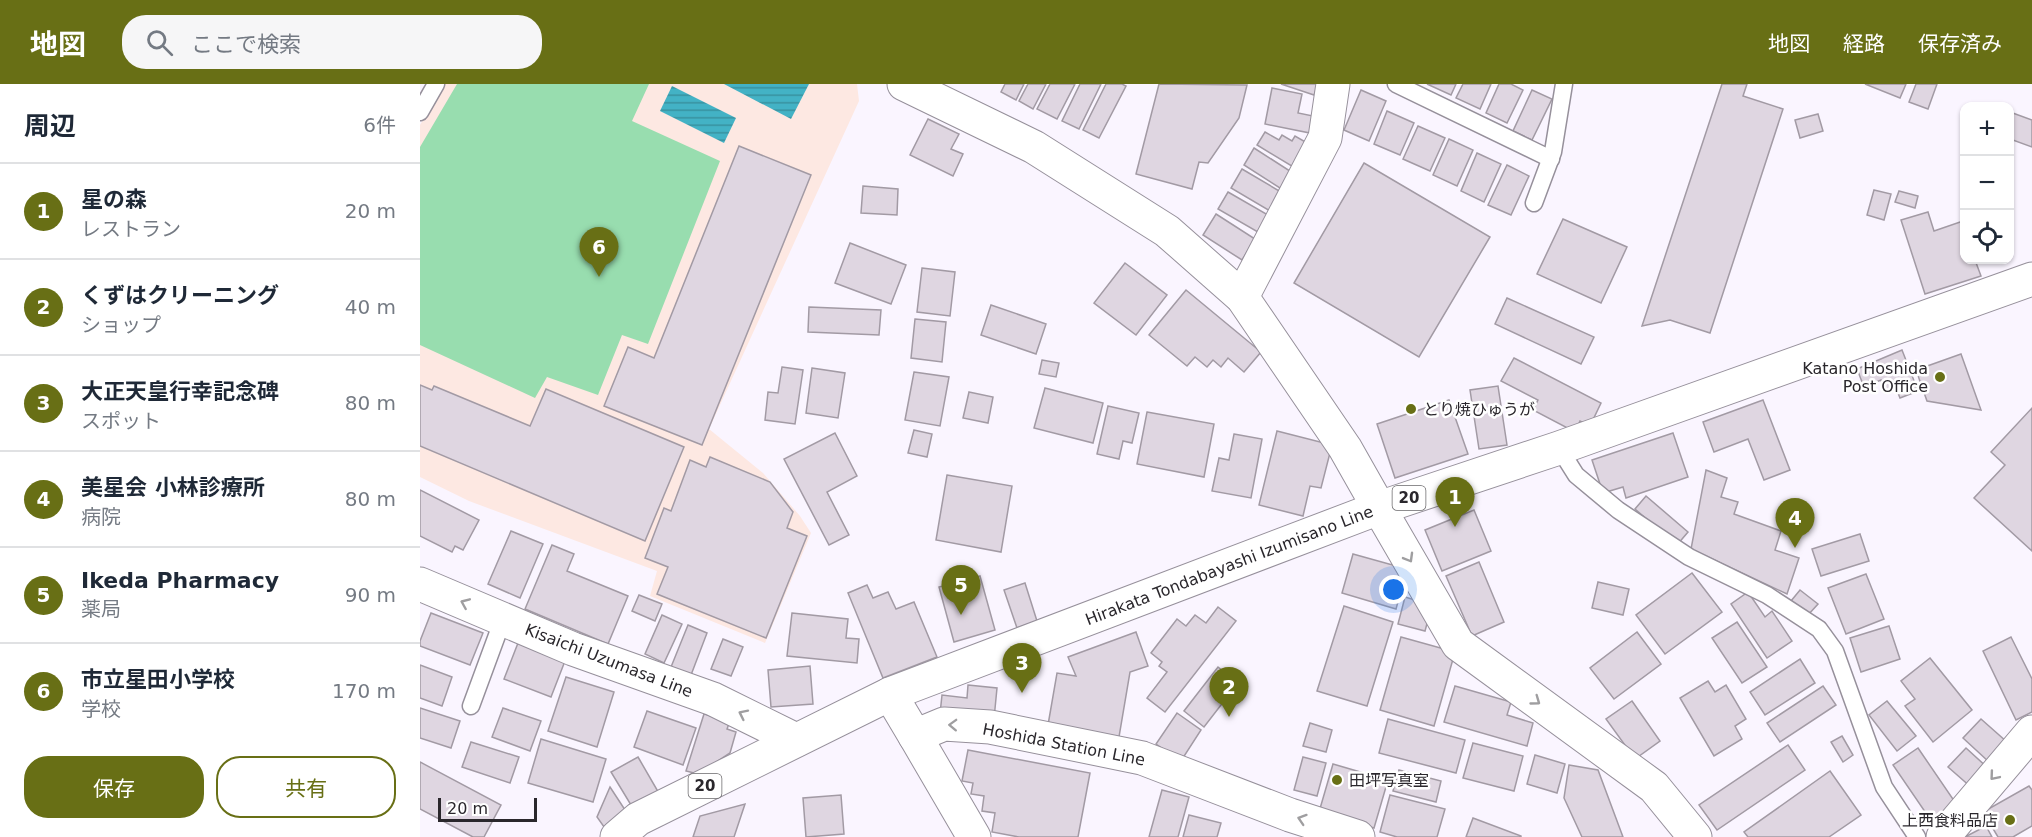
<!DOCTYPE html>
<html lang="ja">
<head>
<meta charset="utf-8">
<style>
  body { margin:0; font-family:"DejaVu Sans","Noto Sans JP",sans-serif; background:#f6f6f7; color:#1f2937 }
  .controls { position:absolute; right:18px; top:18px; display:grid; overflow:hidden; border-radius:12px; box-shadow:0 2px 4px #0004 }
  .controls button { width:54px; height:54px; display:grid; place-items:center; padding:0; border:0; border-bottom:2px solid #e0e1e3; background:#fff; color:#1f2937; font:30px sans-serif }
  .scale { position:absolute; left:18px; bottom:15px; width:99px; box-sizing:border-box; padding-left:6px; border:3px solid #2a272c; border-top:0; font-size:16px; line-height:21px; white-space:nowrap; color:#2a272c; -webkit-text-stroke:4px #fff; paint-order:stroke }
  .you { position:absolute; left:974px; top:506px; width:21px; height:21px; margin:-15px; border:4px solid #fff; border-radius:50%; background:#1a73e8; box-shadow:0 0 0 9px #1a73e833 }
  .badge { display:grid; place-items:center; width:39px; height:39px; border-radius:50%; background:#686f15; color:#fff; font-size:20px; font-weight:700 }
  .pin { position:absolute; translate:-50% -50px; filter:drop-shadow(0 2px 3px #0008) }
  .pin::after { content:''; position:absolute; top:32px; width:21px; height:18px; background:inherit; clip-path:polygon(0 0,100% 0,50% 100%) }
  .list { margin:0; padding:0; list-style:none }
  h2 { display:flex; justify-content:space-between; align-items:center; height:78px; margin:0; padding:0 24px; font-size:26px }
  h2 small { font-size:20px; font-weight:400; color:#747a83 }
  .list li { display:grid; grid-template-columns:39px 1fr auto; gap:18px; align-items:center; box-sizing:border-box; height:96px; padding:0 24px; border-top:2px solid #e0e1e3 }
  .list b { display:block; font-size:22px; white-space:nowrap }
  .list p { margin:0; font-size:20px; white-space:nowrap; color:#747a83 }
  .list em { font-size:20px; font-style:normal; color:#747a83 }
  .actions { display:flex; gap:12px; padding:18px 24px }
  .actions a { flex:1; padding:14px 0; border:2px solid #686f15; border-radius:24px; text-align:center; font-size:21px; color:#686f15 }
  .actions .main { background:#686f15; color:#fff }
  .icon { flex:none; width:33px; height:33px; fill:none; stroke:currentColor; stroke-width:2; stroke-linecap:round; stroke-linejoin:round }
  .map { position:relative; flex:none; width:1612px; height:753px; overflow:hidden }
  header { display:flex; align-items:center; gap:36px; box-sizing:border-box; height:84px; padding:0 30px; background:#686f15; color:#fff }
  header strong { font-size:28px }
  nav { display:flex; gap:33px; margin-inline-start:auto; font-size:21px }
  .search { width:420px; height:54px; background:#f6f6f7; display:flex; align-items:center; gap:15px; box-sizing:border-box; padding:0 21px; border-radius:24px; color:#747a83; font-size:22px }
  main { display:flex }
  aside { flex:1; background:#fff }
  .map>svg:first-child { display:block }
  .education { fill:#fde8e2 }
  .park { fill:#98ddaf }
  .water { fill:url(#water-rules) }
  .building { fill:#dfd6e1; stroke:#a29aa4; stroke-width:1.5 }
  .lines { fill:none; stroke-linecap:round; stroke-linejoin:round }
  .service-casing { stroke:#96909b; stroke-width:19 }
  .minor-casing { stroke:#96909b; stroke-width:35 }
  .tertiary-casing { stroke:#96909b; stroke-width:35 }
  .secondary-casing { stroke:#96909b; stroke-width:35 }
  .primary-casing { stroke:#96909b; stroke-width:35 }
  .service { stroke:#fff; stroke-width:16 }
  .minor { stroke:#fff; stroke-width:33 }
  .tertiary { stroke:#fff; stroke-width:33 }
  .secondary { stroke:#fff; stroke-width:33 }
  .primary { stroke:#fff; stroke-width:33 }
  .oneway { stroke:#9f9ea0 }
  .poi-dot { fill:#686f15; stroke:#fff; stroke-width:2 }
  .labels { text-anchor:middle; stroke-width:5; stroke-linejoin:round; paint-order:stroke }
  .shield { fill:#fff; stroke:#6a686b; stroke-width:1.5 }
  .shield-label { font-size:15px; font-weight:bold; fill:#2a272c }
  .poi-label { font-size:16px; fill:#2a272c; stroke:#fff; text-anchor:end }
  .street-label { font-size:16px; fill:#2a272c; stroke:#fff }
</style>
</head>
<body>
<header>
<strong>地図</strong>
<div class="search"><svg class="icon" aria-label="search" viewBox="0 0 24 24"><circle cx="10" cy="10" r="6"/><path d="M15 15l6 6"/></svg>ここで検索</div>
<nav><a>地図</a><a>経路</a><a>保存済み</a></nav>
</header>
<main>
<aside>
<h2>周辺<small>6件</small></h2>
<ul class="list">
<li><span class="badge">1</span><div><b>星の森</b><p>レストラン</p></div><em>20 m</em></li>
<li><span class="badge">2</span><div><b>くずはクリーニング</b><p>ショップ</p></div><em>40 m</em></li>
<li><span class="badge">3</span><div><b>大正天皇行幸記念碑</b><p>スポット</p></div><em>80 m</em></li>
<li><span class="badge">4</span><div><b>美星会 小林診療所</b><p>病院</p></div><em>80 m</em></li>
<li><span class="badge">5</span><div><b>Ikeda Pharmacy</b><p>薬局</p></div><em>90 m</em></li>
<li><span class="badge">6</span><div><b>市立星田小学校</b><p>学校</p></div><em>170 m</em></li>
</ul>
<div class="actions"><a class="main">保存</a><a>共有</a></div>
</aside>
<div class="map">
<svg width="1612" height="753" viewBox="0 0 1612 753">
  <defs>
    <pattern id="water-rules" width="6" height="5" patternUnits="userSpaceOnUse" patternTransform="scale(1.5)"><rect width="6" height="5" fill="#43b2c5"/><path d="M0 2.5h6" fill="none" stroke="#3891a0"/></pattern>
  </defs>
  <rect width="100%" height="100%" fill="#faf5ff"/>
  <polygon class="education" points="23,0 437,0 439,17 289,345 343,389 380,432 391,449 345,559 230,512 237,487 49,417 0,393 0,41"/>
  <polygon class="park" points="37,0 229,0 212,37 300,77 228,260 202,251 178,311 127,293 115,314 0,261 0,63"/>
  <g class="water">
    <polygon points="304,0 389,0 371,35"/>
    <polygon points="252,2 316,34 304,59 240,27"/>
  </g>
  <g class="building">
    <polygon points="585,0 604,0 596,16 581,8"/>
    <polygon points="608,0 626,0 613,25 599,17"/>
    <polygon points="630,0 655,0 637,35 617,25"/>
    <polygon points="660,0 681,0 659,45 642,37"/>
    <polygon points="686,0 702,0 706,2 679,54 663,46"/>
    <polygon points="739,0 827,1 819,34 788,79 779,78 772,105 716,90"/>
    <polygon points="861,0 898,0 894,11"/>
    <polygon points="1007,0 1036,0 1031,11"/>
    <polygon points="1043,0 1071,0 1060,25 1036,14"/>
    <polygon points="1079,0 1091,0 1103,6 1087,39 1066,29"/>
    <polygon points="1302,0 1327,0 1323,12 1363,25 1290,249 1250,236 1222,242"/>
    <polygon points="1445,0 1486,0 1480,14"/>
    <polygon points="1496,0 1517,0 1508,25 1489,18"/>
    <polygon points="852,4 882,10 878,29 898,33 895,50 845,40"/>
    <polygon points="941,6 966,17 949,57 924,46"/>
    <polygon points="1112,6 1132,15 1112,56 1093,47"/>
    <polygon points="967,27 994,39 980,71 954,60"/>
    <polygon points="1590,28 1612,36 1612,63 1590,55"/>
    <polygon points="1398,30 1403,47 1380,54 1375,36"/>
    <polygon points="508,35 539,50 531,65 543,70 533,92 490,71"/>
    <polygon points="998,42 1025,54 1010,87 983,75"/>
    <polygon points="845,48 859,56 862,51 872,57 875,52 889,60 875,84 837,61"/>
    <polygon points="1029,55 1053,66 1037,102 1013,91"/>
    <polygon points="319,62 391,91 282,361 184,322 208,263 234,274"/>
    <polygon points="834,64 873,89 863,106 824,81"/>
    <polygon points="1057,69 1081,80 1064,118 1041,107"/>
    <polygon points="944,79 1070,153 999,273 874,199"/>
    <polygon points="1087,81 1109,92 1091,131 1068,121"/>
    <polygon points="822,85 861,108 850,127 811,104"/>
    <polygon points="443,102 478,105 477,131 441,129"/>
    <polygon points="1454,106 1471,110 1464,136 1447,131"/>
    <polygon points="1479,107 1498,112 1495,124 1475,118"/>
    <polygon points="808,108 853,134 843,151 798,125"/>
    <polygon points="1508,128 1514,147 1543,137 1544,143 1544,176 1555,176 1561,192 1505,210 1481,136"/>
    <polygon points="796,130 835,155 822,176 783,151"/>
    <polygon points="1143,135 1207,163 1181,219 1117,190"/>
    <polygon points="430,159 486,181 471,220 415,199"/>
    <polygon points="705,179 747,211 716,251 674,219"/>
    <polygon points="502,184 535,188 530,232 497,228"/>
    <polygon points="766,206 841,268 824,288 808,274 801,283 793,276 787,283 775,273 767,282 729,251"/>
    <polygon points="1087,214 1174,253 1161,280 1075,240"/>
    <polygon points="571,221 626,240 616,270 561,251"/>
    <polygon points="389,223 461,226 459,251 388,248"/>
    <polygon points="495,235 526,238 522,278 491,274"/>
    <polygon points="1482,266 1498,307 1480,314 1476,304 1465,308 1461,296 1444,303 1437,285"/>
    <polygon points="1541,270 1561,326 1507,317 1496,286"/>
    <polygon points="1094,274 1181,319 1170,342 1160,337 1155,348 1113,326 1118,316 1081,297"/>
    <polygon points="622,276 639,279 636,293 619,290"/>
    <polygon points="362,283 383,286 375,340 345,336 348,308 358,309"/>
    <polygon points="392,284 425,289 418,334 386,329"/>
    <polygon points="494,288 529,293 520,342 485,336"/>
    <polygon points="0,301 12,306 14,302 110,342 126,305 264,363 225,457 0,362"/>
    <polygon points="1078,302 1087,361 1059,365 1050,306"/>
    <polygon points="625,304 683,319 673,359 614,344"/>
    <polygon points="549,308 573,313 568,339 543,334"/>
    <polygon points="1029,316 1048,370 975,394 957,340"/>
    <polygon points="1343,316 1370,386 1344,396 1328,355 1294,368 1283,338"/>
    <polygon points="688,322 719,329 712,359 703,357 699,375 677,370"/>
    <polygon points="1612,324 1612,467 1554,414 1585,381 1571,368"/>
    <polygon points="727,328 794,340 784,393 717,380"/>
    <polygon points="494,346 512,350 507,373 488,369"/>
    <polygon points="857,347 912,361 901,404 890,402 883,432 839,421"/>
    <polygon points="415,349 437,392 407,408 429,451 409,461 364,375"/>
    <polygon points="1253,349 1268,393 1206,414 1203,403 1183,409 1172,376"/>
    <polygon points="814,350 842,355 831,414 792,407 799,374 809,376"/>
    <polygon points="290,373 350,398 373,428 367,444 387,452 346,554 237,510 248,483 225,474 244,424 251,427 270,376 286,383"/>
    <polygon points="1286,386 1307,394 1301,413 1318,418 1314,430 1361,447 1355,466 1379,474 1367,510 1271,465"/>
    <polygon points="527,391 592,402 581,468 516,456"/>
    <polygon points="0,406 59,436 43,466 35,462 32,468 0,452"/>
    <polygon points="1226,412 1268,448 1257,461 1215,425"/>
    <polygon points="1054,426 1071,467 1022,487 1005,446"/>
    <polygon points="91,447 123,460 100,514 68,500"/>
    <polygon points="1440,450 1449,477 1401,492 1392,465"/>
    <polygon points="132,461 154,470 147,487 208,512 188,560 105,525"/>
    <polygon points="933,470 987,485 976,525 922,509"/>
    <polygon points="1059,478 1084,538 1052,552 1026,492"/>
    <polygon points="1272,489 1302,528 1245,570 1216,531"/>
    <polygon points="1446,490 1464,535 1426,550 1408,504"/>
    <polygon points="560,492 575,546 534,558 519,503"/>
    <polygon points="1178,498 1209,505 1203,531 1172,524"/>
    <polygon points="605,499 617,537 597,544 584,506"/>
    <polygon points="447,501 453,514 468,508 476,525 494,518 517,573 463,594 428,509"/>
    <polygon points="1380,506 1398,520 1388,531 1371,517"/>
    <polygon points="1328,508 1345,533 1352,527 1372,557 1347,574 1311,520"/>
    <polygon points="219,511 242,520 235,537 212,527"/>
    <polygon points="985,513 1012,521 1005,547 978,540"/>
    <polygon points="924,522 973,538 947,622 897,607"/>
    <polygon points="798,523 816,537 745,628 727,614 747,588 739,582 742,578 731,569 757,535 766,542 775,531 786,539"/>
    <polygon points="11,529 63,549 50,581 0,562 0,557"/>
    <polygon points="372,529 428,535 426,554 439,555 437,579 367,572"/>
    <polygon points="242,531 262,540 244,579 225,570"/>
    <polygon points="1317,538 1347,583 1322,599 1292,554"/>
    <polygon points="268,541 287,549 271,591 251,583"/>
    <polygon points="1469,542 1480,575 1441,588 1430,554"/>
    <polygon points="716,548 728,582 710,588 699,653 628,641 637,589 656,592 648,573"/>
    <polygon points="1217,548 1241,580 1194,615 1170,584"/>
    <polygon points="981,553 1035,568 1014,642 960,626"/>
    <polygon points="1591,553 1612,595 1612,628 1596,636 1563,567"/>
    <polygon points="303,555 323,563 311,592 291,585"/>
    <polygon points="98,559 145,577 131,613 84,595"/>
    <polygon points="1510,574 1552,626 1513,658 1485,622 1495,615 1481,597"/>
    <polygon points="1380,575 1395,599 1345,631 1330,608"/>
    <polygon points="0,581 32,593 22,622 0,614"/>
    <polygon points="390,582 393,620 351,623 348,586"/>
    <polygon points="798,583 818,599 784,643 764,627"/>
    <polygon points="146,593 194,608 177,663 128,647"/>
    <polygon points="1288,597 1295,608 1306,601 1326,635 1315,642 1322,655 1294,672 1260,614"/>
    <polygon points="548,601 577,604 574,635 520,630 522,611 547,614"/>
    <polygon points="1035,602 1091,618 1087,631 1113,639 1107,662 1024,638"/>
    <polygon points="1403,602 1416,621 1360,658 1347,639"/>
    <polygon points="1212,617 1240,657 1215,675 1186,635"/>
    <polygon points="1467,617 1496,652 1477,667 1449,631"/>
    <polygon points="0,624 40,637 31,664 0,654"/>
    <polygon points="83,624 121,637 110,667 72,653"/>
    <polygon points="227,627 276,644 263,681 214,663"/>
    <polygon points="757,629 781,646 761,677 736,660"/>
    <polygon points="284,630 310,637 307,645 316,648 310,669 278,690 266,687"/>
    <polygon points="968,635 1045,656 1036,689 959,669"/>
    <polygon points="1561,635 1587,658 1569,678 1543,654"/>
    <polygon points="890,639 912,646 906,668 883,662"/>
    <polygon points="1422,652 1433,671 1423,678 1411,658"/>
    <polygon points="121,655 186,675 173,718 108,699"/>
    <polygon points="51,658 99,673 90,699 42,683"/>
    <polygon points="1053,659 1103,672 1094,707 1043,694"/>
    <polygon points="1368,661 1385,686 1297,746 1279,721"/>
    <polygon points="1498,664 1537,721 1512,738 1473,681"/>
    <polygon points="1546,664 1569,685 1552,704 1528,683"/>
    <polygon points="548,666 670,689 658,753 599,753 572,748 575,729 562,727 564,712 551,710 553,699 542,697"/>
    <polygon points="1115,671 1145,680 1137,709 1107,700"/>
    <polygon points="218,673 240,711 214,726 191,688"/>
    <polygon points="883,673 906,679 897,712 874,706"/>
    <polygon points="0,678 81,721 64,753 53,753 0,725"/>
    <polygon points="913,680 968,696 954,744 899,728"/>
    <polygon points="1149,681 1178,686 1203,753 1162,753 1144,714"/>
    <polygon points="979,686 1021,697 1016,718 973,707"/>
    <polygon points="1410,687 1441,731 1409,753 1328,753 1324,748"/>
    <polygon points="1609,702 1612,706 1612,742 1593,753 1578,753 1563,728"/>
    <polygon points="190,703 211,735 189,750 177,733"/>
    <polygon points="742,706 769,713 758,753 729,753"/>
    <polygon points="421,711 424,750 386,753 383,714"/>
    <polygon points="970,711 1025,725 1017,753 977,753 960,748"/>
    <polygon points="325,720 314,753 273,753 280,732"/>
    <polygon points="769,731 801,739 797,753 763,753"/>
    <polygon points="1053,734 1101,752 1101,753 1046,753"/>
    <polygon points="1566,742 1572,753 1545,753"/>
  </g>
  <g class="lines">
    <defs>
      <g id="service">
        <polyline points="976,0 1131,75"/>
        <polyline points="0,28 16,0"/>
        <polyline points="1114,119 1133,68 1144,0"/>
        <polyline points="1139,364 1156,391 1198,426 1269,473 1347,511 1399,545 1415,567 1464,703 1497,753"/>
        <polyline points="51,622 83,535"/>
      </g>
      <g id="minor">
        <polyline points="822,213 905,54 913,0"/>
        <polyline points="959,424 1038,560 1234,703 1275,753"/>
        <polyline points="495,652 554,753"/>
        <polyline points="1523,753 1612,648"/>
      </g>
      <polyline id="tertiary" points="484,0 614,63 747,147 822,213 925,364 959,424"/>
      <g id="secondary">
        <polyline points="0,500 153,565 293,615 376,656"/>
        <polyline points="470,610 495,652 524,640 570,643 722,674 870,731 938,753"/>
      </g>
      <polyline id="primary" points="197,753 218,735 470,610 959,424 1139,364 1612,195"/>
    </defs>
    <use href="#service" class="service-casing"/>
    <use href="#minor" class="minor-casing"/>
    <use href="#tertiary" class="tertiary-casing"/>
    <use href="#secondary" class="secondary-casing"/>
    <use href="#primary" class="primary-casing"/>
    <use href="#service" class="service"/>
    <use href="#minor" class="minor"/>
    <use href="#tertiary" class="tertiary"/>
    <use href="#secondary" class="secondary"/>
    <use href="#primary" class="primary"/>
  </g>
  <defs><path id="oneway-chevron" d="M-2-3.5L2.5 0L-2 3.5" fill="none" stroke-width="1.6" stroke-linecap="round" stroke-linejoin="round" transform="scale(1.5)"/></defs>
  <g class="oneway">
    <use href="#oneway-chevron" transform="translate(989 474) rotate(60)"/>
    <use href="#oneway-chevron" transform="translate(45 519) rotate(-157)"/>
    <use href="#oneway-chevron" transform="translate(1116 617) rotate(36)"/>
    <use href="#oneway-chevron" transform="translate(323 630) rotate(-154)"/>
    <use href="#oneway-chevron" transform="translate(533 641) rotate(-178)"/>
    <use href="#oneway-chevron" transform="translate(1574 692) rotate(130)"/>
    <use href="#oneway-chevron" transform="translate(882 735) rotate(-162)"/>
  </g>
  <g class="poi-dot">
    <circle cx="1520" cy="293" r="6"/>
    <circle cx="991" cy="325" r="6"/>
    <circle cx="917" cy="696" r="6"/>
    <circle cx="1590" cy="736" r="6"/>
  </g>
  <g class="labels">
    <g class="shield">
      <rect x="972.5" y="402" width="33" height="24" rx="4.5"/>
      <rect x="268.5" y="690" width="33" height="24" rx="4.5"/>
    </g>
    <g class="shield-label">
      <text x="989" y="419">20</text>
      <text x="285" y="707">20</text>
    </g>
    <g class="poi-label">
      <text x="1508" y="290">Katano Hoshida<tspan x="1508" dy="18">Post Office</tspan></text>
      <text x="1003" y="331" text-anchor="start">とり焼ひゅうが</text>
      <text x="929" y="702" text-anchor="start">田坪写真室</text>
      <text x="1578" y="742">上西食料品店</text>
    </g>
    <g class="street-label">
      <text transform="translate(809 481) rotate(-21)" y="6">Hirakata Tondabayashi Izumisano Line</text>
      <text transform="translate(189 576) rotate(21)" y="6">Kisaichi Uzumasa Line</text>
      <text transform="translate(644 660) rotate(11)" y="6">Hoshida Station Line</text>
    </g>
  </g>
</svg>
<div class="controls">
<button>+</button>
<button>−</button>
<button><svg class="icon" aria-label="locate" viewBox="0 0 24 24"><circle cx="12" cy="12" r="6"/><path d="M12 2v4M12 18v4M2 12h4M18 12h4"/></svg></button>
</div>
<div class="scale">20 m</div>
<div class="you"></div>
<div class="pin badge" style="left:1035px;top:443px">1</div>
<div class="pin badge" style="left:809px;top:633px">2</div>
<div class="pin badge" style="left:602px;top:609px">3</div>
<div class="pin badge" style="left:1375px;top:464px">4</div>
<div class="pin badge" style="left:541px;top:531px">5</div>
<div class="pin badge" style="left:179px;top:193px">6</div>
</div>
</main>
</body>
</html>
